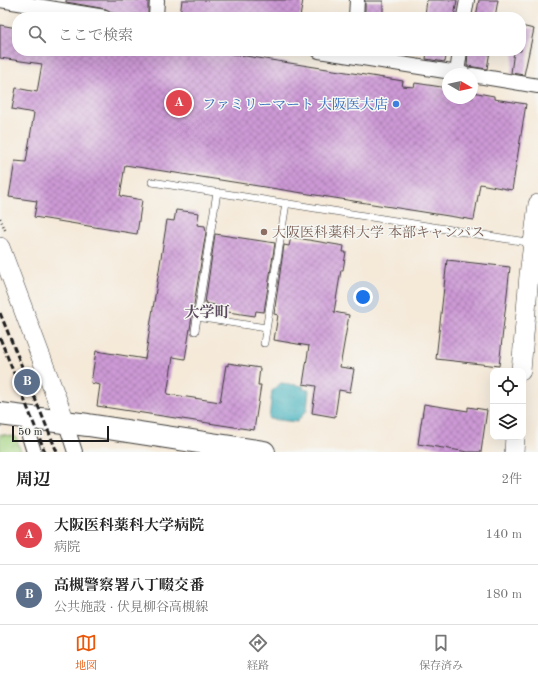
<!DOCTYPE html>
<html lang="ja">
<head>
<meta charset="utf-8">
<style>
  body { margin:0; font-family:"Old Standard TT","Noto Serif JP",serif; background:#f6f6f6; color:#222 }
  .controls { position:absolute; right:12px; bottom:12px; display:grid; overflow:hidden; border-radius:8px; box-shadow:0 4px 16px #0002 }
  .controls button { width:36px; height:36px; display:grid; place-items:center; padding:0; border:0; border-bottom:1px solid #e0e0e0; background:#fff; color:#222; font:20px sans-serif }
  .compass { position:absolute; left:442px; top:68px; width:36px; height:36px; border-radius:50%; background:#fff; box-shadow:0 4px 16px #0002; rotate:99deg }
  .scale { position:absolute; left:12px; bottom:10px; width:97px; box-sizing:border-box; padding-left:4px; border:2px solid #1c1c1c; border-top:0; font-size:11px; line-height:14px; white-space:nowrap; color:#1c1c1c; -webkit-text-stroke:3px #f6f6f2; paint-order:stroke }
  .you { position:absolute; left:363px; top:297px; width:14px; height:14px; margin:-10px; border:3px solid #fff; border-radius:50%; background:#1a73e8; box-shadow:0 0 0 6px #1a73e833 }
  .badge { display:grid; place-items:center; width:26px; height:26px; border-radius:50%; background:#ea580c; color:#fff; font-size:13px; font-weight:700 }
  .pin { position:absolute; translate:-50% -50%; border:2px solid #fff; box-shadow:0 1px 4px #0006 }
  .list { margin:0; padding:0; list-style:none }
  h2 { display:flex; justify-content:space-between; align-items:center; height:52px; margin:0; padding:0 16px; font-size:17px }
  h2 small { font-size:13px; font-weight:400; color:#767676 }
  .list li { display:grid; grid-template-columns:26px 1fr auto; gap:12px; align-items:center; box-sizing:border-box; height:60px; padding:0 16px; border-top:1px solid #e0e0e0 }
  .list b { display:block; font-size:15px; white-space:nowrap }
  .list p { margin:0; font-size:13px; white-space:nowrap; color:#767676 }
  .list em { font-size:13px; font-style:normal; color:#767676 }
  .icon { flex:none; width:22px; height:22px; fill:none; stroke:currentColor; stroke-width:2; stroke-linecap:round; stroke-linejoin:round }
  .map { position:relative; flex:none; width:538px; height:452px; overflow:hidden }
  .search { position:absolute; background:#fff; box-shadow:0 4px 16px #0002; left:12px; right:12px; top:12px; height:44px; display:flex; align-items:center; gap:10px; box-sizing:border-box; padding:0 14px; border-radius:16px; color:#767676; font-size:15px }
  .sheet { height:172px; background:#fff }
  nav { display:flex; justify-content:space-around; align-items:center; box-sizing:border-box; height:56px; border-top:1px solid #e0e0e0; background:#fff; font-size:11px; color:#767676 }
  nav a { display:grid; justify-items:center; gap:2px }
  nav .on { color:#ea580c }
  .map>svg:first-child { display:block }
  .park { fill:url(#park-crowns); stroke:#61784f }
  .water { fill:url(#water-ripples); stroke:#2e666c }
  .building { fill:url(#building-cross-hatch) }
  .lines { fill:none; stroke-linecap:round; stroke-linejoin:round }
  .lane-casing { stroke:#3d3b38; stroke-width:8 }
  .street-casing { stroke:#3d3b38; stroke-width:16 }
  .secondary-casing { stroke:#3d3b38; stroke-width:20 }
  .primary-casing { stroke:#3d3b38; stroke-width:24 }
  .path { stroke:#3d3b38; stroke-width:2.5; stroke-dasharray:1 3; stroke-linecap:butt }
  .lane { stroke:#fff; stroke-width:7 }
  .street { stroke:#fff; stroke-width:14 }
  .secondary { stroke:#fff; stroke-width:19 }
  .primary { stroke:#fff; stroke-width:22 }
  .rail { stroke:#1c1c1c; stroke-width:3; stroke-dasharray:6 3; stroke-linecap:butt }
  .shop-dot { fill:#3f7fe0; stroke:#f6f6f2; stroke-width:1.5 }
  .education-dot { fill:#8d6e63; stroke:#f6f6f2; stroke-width:1.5 }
  .labels { text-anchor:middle; stroke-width:3; stroke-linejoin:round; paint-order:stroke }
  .shop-label { font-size:14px; fill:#366cbe; stroke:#f6f6f2; text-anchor:end }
  .education-label { font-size:14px; fill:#785e54; stroke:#f6f6f2; text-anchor:start }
  .neighbourhood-label { font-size:15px; font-weight:bold; fill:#5a485d; stroke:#f6f6f2 }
</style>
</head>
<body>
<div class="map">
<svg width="538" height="452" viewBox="0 0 538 452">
  <defs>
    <pattern id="park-crowns" width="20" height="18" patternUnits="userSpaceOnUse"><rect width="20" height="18" fill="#a6d482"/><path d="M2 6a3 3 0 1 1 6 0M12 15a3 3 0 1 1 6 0" fill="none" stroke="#8eb570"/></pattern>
    <pattern id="water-ripples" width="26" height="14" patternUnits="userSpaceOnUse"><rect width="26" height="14" fill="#41b0bc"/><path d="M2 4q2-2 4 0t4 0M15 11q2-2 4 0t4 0" fill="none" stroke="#368e98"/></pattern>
    <pattern id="building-cross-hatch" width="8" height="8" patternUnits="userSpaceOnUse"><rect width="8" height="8" fill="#cd9ad6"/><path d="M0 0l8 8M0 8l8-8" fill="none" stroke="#a67dad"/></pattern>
  </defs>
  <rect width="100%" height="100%" fill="#f6f6f2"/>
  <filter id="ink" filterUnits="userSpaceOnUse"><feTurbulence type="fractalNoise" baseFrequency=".025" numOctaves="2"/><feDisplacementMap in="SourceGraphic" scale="8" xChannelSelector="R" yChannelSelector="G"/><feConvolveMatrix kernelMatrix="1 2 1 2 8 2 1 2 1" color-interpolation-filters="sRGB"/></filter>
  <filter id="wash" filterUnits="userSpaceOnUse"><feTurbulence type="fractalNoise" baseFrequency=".012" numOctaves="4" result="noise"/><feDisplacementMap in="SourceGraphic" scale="16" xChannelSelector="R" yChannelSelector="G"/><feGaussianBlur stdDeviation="0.9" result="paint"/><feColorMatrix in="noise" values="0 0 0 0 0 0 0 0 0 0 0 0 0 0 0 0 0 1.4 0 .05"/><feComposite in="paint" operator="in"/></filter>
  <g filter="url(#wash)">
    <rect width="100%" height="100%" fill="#f5e9d8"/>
    <polygon class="park" points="0,434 16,437 21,452 0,452"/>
    <polygon class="water" points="281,383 304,386 303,389 309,390 307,410 297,422 269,419 272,391"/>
    <g id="blocks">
      <g class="building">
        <polygon points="66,0 148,0 148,16 135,14 134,17 124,17 124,15 112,13 106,9 66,2"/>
        <polygon points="182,0 303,0 300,17 189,17 180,16"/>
        <polygon points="427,0 457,0 454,17 425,15"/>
        <polygon points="479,0 498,0 495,17 476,17"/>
        <rect x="365" y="1" width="18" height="16"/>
        <polygon points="0,25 17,28 17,51 214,51 403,81 402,86 414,87 415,83 448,88 448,98 472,98 472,92 494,96 494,99 526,104 512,190 480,184 474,220 125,165 120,196 142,200 137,234 34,217 37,201 9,197 15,161 26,162 34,113 12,109 16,88 37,92 42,64 0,58"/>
        <polygon points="521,26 534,29 524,75 511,73 514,51 521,51"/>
        <polygon points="427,51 447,51 445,62 426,59"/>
        <polygon points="468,51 490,51 487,69 467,66"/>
        <polygon points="176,210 199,213 197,225 205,226 206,232 185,359 173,357 167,394 220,402 226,365 228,366 228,363 260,368 258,385 261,385 254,430 97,406 100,385 91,383 96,351 145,359 167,220 174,221"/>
        <polygon points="215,234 275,243 264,312 256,311 255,316 214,310 215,305 205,303"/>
        <polygon points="291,237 344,246 343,252 346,252 343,270 341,270 334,312 349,315 340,367 354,369 350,392 339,390 335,417 312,413 316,386 303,384 309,346 274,340 278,315 274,314 284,245 289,246"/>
        <polygon points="447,260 510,267 499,366 436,359"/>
        <polygon points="34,374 38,384 21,391 17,380"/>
        <polygon points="424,404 468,411 468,407 487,410 481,452 468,452 418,444"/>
      </g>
    </g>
  </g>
  <g filter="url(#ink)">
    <use href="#blocks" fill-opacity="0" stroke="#3d3b38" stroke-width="1"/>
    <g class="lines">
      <defs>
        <g id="lane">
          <polyline points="152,182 533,243"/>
          <polyline points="197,317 266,328"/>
          <polyline points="195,331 217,192"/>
          <polyline points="264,343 286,203"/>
        </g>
        <g id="street">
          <polyline points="0,0 105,17"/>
          <polyline points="156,17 157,0"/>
          <polyline points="356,17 357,0"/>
          <polyline points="464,17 467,0"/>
          <polyline points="319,51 464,74"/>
          <polyline points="457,73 460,51"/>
          <polyline points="472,75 538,86"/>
          <polyline points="30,419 29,436 34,452"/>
          <polyline points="66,424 75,452"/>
        </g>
        <g id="secondary">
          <polyline points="0,247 66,424"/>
          <polyline points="521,371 529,275 538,204"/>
          <polyline points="514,452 515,437"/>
        </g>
        <polyline id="primary" points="0,414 88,425 264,452"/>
      </defs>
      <use href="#lane" class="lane-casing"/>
      <use href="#street" class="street-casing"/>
      <use href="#secondary" class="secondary-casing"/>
      <use href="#primary" class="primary-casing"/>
      <polyline class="path" points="0,218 6,232"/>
      <use href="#lane" class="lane"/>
      <use href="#street" class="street"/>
      <use href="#secondary" class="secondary"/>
      <use href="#primary" class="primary"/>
      <g class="rail">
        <polyline points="0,313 57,452"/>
        <polyline points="0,338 45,452"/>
      </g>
    </g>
  </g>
  <circle class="shop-dot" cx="396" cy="104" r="4"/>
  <circle class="education-dot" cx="264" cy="232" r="4"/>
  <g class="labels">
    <g class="shop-label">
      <text x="388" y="109">ファミリーマート 大阪医大店</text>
    </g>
    <g class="education-label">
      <text x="272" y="237">大阪医科薬科大学 本部キャンパス</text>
    </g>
    <g class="neighbourhood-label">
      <text x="207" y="317">大学町</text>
    </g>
  </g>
</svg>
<div class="controls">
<button><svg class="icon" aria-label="locate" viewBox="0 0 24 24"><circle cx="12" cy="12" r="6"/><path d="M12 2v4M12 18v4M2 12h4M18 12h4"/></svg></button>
<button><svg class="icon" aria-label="layers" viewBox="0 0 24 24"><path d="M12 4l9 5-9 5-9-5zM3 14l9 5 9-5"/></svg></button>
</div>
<svg class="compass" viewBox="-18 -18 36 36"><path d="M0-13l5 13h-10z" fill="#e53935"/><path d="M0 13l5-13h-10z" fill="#767676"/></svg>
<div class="scale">50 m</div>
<div class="you"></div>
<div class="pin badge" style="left:179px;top:103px;background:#e0444e">A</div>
<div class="pin badge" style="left:27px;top:382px;background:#5c6f8a">B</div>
<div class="search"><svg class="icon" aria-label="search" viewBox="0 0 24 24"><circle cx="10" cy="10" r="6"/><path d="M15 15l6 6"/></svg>ここで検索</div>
</div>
<section class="sheet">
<h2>周辺<small>2件</small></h2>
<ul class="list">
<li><span class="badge" style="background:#e0444e">A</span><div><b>大阪医科薬科大学病院</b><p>病院</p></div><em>140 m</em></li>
<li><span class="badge" style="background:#5c6f8a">B</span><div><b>高槻警察署八丁畷交番</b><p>公共施設 · 伏見柳谷高槻線</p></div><em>180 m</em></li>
</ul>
</section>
<nav>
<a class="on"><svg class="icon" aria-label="map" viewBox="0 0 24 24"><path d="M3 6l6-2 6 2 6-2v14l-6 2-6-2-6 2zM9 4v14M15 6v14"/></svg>地図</a>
<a><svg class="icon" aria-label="directions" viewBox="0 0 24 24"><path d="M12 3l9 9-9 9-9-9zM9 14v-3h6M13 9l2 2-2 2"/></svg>経路</a>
<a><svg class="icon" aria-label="saved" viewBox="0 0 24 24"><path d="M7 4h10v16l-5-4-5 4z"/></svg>保存済み</a>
</nav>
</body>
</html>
